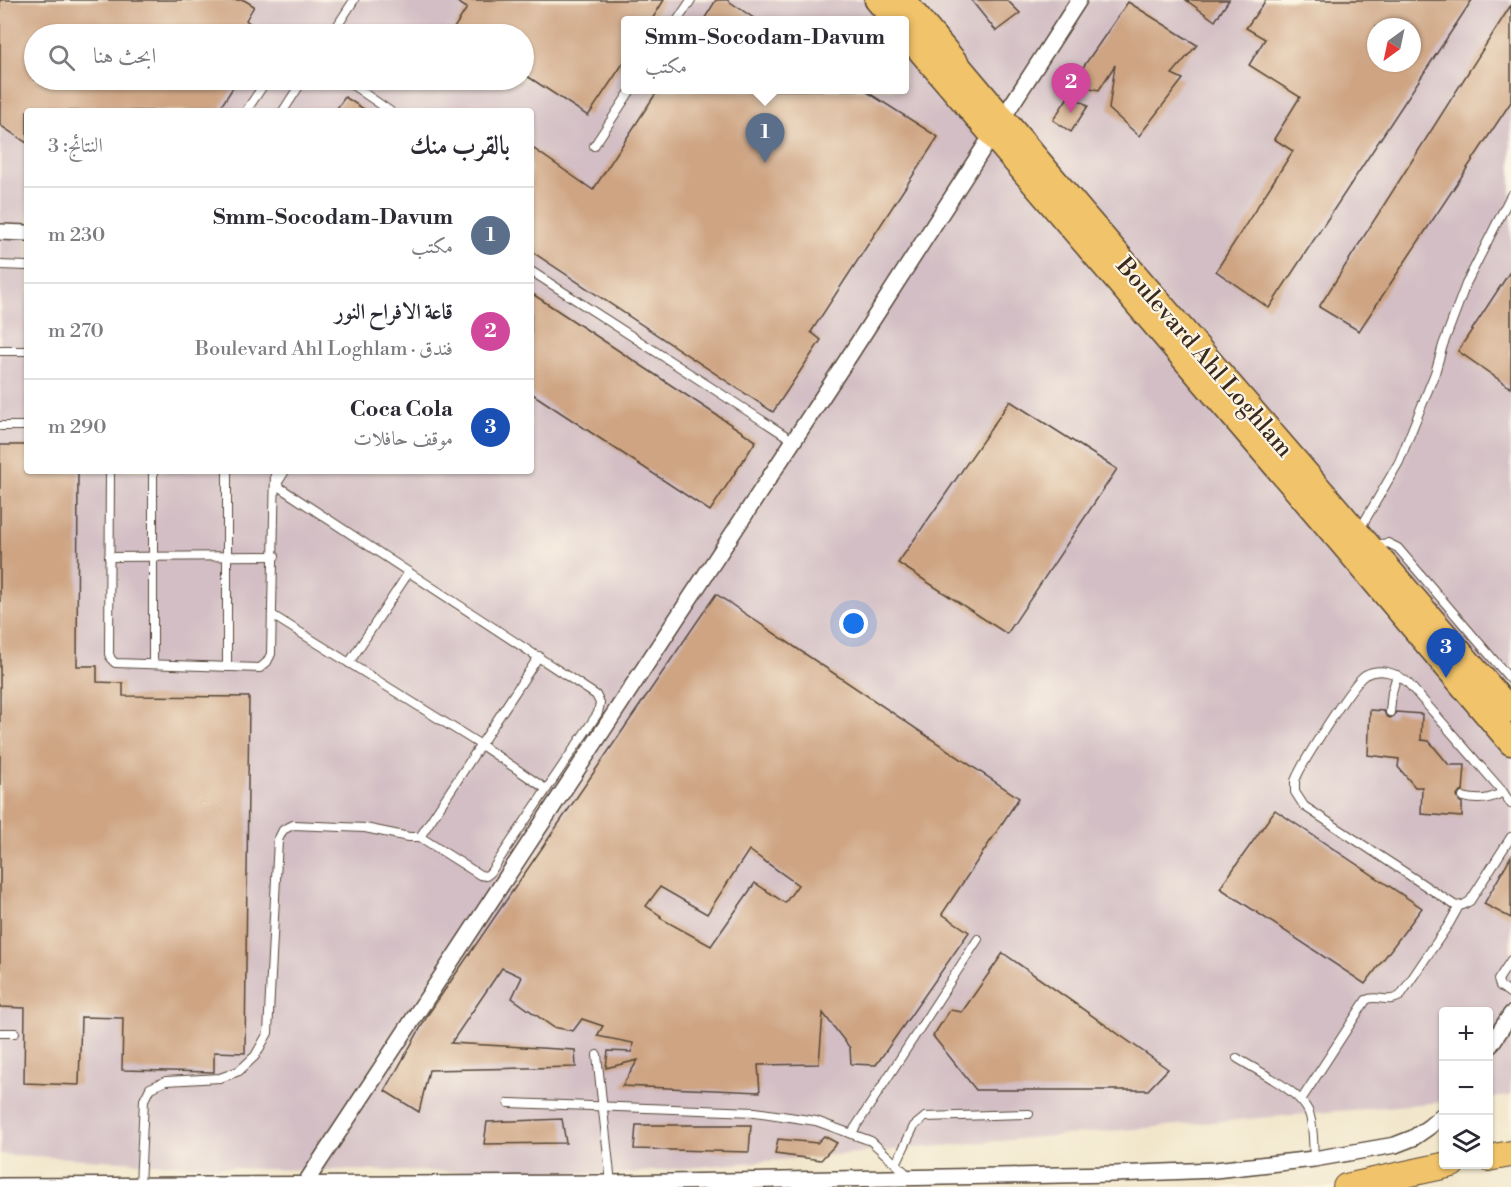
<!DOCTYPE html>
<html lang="ar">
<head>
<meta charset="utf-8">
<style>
  body { margin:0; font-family:"Libre Bodoni",Amiri,serif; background:#f7f7f7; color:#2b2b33; direction:rtl }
  .controls { position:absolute; right:18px; bottom:18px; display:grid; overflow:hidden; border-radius:6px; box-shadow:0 2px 4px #0004 }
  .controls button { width:54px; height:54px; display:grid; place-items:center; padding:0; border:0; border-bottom:2px solid #e1e1e2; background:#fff; color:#2b2b33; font:30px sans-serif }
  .compass { position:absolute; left:1367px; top:18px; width:54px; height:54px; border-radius:50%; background:#fff; box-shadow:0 2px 4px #0004; rotate:213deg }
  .you { position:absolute; left:854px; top:624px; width:21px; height:21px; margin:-15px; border:4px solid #fff; border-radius:50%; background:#1a73e8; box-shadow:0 0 0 9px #1a73e833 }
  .badge { display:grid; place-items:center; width:39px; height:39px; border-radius:50%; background:#7c3aed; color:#fff; font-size:20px; font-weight:700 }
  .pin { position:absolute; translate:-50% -50px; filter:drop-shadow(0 2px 3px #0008) }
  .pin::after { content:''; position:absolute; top:32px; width:21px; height:18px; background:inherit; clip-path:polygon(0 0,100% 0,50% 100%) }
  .popup { position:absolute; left:621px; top:16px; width:288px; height:78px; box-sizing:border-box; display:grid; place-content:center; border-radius:6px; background:#fff; filter:drop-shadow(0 2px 4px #0005); font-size:20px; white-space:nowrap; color:#7c7c81 }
  .popup b { font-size:22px; color:#2b2b33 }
  .popup::after { content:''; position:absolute; left:50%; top:100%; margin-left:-12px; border:12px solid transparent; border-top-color:#fff }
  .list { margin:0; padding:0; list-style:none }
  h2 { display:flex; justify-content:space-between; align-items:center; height:78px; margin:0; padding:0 24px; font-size:26px }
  h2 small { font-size:20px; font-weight:400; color:#7c7c81 }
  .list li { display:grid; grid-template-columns:39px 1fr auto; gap:18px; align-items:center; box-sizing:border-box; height:96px; padding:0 24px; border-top:2px solid #e1e1e2 }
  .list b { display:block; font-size:22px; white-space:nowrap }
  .list p { margin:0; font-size:20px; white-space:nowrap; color:#7c7c81 }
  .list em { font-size:20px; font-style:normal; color:#7c7c81 }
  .icon { flex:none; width:33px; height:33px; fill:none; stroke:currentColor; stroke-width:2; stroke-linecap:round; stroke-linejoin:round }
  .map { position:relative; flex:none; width:1511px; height:1187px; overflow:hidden; direction:ltr }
  .search { position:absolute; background:#fff; box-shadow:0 2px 4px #0004; left:24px; top:24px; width:510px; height:66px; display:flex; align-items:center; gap:15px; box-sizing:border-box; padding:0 21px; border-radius:33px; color:#7c7c81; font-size:22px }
  .panel { position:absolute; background:#fff; box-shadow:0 2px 4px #0004; left:24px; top:108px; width:510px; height:366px; border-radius:6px; direction:rtl }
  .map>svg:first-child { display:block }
  .industrial { fill:#d2bec4; fill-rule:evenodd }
  .building { fill:#cea483; fill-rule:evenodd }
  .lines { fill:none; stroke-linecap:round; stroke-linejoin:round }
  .service-casing { stroke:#564638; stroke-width:10 }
  .minor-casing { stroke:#564638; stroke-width:18 }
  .primary-casing { stroke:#564638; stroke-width:27 }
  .trunk-casing { stroke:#564638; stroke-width:28 }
  .service { stroke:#fff; stroke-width:8 }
  .minor { stroke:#fff; stroke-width:15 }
  .primary { stroke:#f1c36a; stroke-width:24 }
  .trunk { stroke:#f1c36a; stroke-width:26 }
  .labels { text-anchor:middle; stroke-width:4.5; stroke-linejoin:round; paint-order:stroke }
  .street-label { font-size:24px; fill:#3b2a1e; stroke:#fcf5e5 }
</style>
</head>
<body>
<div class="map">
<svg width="1511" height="1187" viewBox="0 0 1511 1187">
  <rect width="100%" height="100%" fill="#fcf5e5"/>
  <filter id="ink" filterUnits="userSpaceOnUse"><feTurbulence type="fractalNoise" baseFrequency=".0167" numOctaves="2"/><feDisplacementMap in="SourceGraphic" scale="12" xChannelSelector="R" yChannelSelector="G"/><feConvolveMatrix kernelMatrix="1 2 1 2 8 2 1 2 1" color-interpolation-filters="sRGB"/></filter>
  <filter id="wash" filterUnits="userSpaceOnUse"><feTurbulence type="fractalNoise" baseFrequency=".008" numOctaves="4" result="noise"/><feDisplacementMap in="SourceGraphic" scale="24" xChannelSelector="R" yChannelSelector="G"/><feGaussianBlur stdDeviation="1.35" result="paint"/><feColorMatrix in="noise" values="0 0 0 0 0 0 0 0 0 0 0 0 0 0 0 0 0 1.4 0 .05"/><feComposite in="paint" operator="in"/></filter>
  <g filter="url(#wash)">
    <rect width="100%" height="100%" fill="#f1e6ca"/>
    <path class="industrial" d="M0,0h1511v1096l-22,2 -1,-86h-44l-1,90 -824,72 -363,-5 -256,-15zM626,21h278v69h-278zM1376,27h36v36h-36zM34,34h490v46h-490zM27,111h504v360h-504z"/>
    <g id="blocks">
      <g class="building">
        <polygon points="0,0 244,0 254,6 246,20 262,34 34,34 34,80 238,80 218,111 27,111 27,143 0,125"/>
        <polygon points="454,0 664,0 651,21 626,21 626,59 588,116 524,74 524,34 463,34 454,28 467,8"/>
        <polygon points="716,0 727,0 758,21 703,21"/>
        <polygon points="971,0 1007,0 1020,13 996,31"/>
        <polygon points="1186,0 1229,0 1215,21"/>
        <path d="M1266,0h206l-203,308 -53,-37 77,-120 -19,-12 26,-42 -51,-32 16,-26 -19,-11zM1376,27h36v36h-36z"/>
        <polygon points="1128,2 1197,45 1172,74 1183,79 1139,136 1109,109 1115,65 1099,90 1076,85 1080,79 1077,76"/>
        <polygon points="1511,5 1511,102 1359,331 1319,307"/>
        <polygon points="658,90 864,90 938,137 811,332 821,340 773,412 531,251 531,147 593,190"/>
        <polygon points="1070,94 1088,106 1071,132 1053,120"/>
        <polygon points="345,97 367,111 335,111"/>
        <polygon points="1511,270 1511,388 1458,351"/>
        <polygon points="531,293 756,441 710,511 531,393"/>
        <polygon points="1010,401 1117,469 1007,634 898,563"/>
        <polygon points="0,445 27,445 27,471 78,471 77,666 97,666 97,682 123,683 123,696 249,697 245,1053 214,1052 214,1072 122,1070 123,1018 81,1017 79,1085 24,1083 25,1008 0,1007"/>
        <path d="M716,594l303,204 -77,116 27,18 -93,133 -25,-1 -1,-16 -27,-35 -4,51 -61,1 2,27 -138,-6 16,-26 -32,8 2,-17 24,1 1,-9 -36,-7 6,-10 -21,-7 -9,12 -20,-4 -41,-29 10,-21 -20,-9 -51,75 124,7 1,17 -147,3 -10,42 -34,-21 44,-78zM749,850l49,35 -13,18 -30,-20 -44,63 -51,-28 1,-2 -15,-10 14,-19 47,27z"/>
        <polygon points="1370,710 1384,711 1386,716 1390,718 1394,716 1396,712 1422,714 1421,740 1429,741 1449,765 1465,765 1463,791 1459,793 1457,796 1459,801 1462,803 1462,817 1421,814 1422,787 1415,787 1398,767 1399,759 1368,755"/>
        <polygon points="1275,810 1422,908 1365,984 1220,888"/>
        <polygon points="1511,856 1511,918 1484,904"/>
        <polygon points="1003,953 1168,1069 1148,1090 976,1090 933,1036 950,1010 962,1012"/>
        <polygon points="562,1119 566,1143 484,1144 487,1122"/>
        <polygon points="636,1125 751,1125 749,1152 634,1149"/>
        <polygon points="824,1136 837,1143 821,1160 775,1154 778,1139 817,1143"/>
      </g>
    </g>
  </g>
  <g filter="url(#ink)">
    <use href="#blocks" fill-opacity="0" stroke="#564638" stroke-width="1.5"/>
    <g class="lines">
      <defs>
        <g id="service">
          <polyline points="677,21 691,0"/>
          <polyline points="332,34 354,0"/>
          <polyline points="345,80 390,111"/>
          <polyline points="246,111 267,80"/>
          <polyline points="283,111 303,80"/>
          <polyline points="594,146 631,90"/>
          <polyline points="0,265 27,266"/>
          <polyline points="531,271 794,441"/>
          <polyline points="0,351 27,351"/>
          <polyline points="0,426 27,426"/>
          <polyline points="110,471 109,654 111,659 115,663 260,668 267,662 271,654 275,471"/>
          <polyline points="153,471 153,664"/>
          <polyline points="227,471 227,667"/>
          <polyline points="276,485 285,471"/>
          <polyline points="1360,529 1399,462 1435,373 1443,345 1466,284 1511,195"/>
          <polyline points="1374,545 1388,543 1398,548 1511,680"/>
          <polyline points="109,557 275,556"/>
          <polyline points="272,615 481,745 546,789"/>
          <polyline points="349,663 409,572"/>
          <polyline points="1390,712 1392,692 1397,675"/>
          <path d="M1463,797c15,4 27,3 40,-5"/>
          <path d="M1511,804l-8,-12 -95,-109c-11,-10 -28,-16 -43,-8 -12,7 -65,91 -70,106v11l9,14 152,100 7,-1 7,-4 41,-64"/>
          <polyline points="420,837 539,656"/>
          <polyline points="1511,960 1498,980 1500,986 1511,994"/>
          <polyline points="0,1033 15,1033"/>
          <polyline points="597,1055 611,1183"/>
          <path d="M1237,1058c20,13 67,34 73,58 4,14 3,30 4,43"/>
          <path d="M1301,1100l65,-100c11,-6 21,4 34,-4l49,-72 10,-18"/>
          <polyline points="509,1103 755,1112 816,1121 871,1141 909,1176"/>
          <polyline points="851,1134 978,939"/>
          <polyline points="896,1164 914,1126 925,1117 1029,1114"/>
          <polyline points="140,1186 144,1100 150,1088 166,1081 220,1078 239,1071 255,1056 268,1033 278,840 283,830 293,825 365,828 409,837 420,837 480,875 486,876 490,873 598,713 600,703 596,695 276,485"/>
        </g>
        <g id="minor">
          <polyline points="0,232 27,233"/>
          <polyline points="1488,1049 1511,1014"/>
          <polyline points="304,1185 850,355 1079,0"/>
          <polyline points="0,1186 611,1183 1114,1174 1215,1170 1314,1159 1395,1145 1413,1138 1429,1127 1444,1114"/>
        </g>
        <g id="primary">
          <polyline points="877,0 895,21"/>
          <polyline points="903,0 1085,216 1511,711"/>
          <polyline points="904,32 1345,547 1511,743"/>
        </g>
        <g id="trunk">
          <polyline points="1488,1158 1511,1154"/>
          <polyline points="1346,1187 1452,1164"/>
        </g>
      </defs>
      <use href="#service" class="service-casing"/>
      <use href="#minor" class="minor-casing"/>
      <use href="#primary" class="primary-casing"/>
      <use href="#trunk" class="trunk-casing"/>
      <use href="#service" class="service"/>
      <use href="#minor" class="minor"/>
      <use href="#primary" class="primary"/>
      <use href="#trunk" class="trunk"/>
    </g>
  </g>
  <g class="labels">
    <g class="street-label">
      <text transform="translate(1205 357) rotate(49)" y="8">Boulevard Ahl Loghlam</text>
    </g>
  </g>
</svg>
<div class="controls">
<button>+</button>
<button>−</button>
<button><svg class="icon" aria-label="layers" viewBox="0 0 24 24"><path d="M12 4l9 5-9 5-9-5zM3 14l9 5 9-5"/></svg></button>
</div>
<svg class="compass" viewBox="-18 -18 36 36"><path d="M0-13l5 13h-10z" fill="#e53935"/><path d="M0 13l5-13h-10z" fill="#7c7c81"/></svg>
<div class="you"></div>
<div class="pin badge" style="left:765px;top:163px;background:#5c6f8a">1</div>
<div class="popup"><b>Smm-Socodam-Davum</b>مكتب</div>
<div class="pin badge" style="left:1071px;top:113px;background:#d1479c">2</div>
<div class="pin badge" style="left:1446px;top:678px;background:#1a4fb4">3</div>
<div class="search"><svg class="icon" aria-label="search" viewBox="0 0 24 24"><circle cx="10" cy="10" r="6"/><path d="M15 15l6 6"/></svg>ابحث هنا</div>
<section class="panel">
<h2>بالقرب منك<small>النتائج: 3</small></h2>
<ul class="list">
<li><span class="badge" style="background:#5c6f8a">1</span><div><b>Smm-Socodam-Davum</b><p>مكتب</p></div><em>230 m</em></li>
<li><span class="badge" style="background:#d1479c">2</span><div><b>قاعة الافراح النور</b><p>فندق · Boulevard Ahl Loghlam</p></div><em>270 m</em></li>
<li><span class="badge" style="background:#1a4fb4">3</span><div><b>Coca Cola</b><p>موقف حافلات</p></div><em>290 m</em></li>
</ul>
</section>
</div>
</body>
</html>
